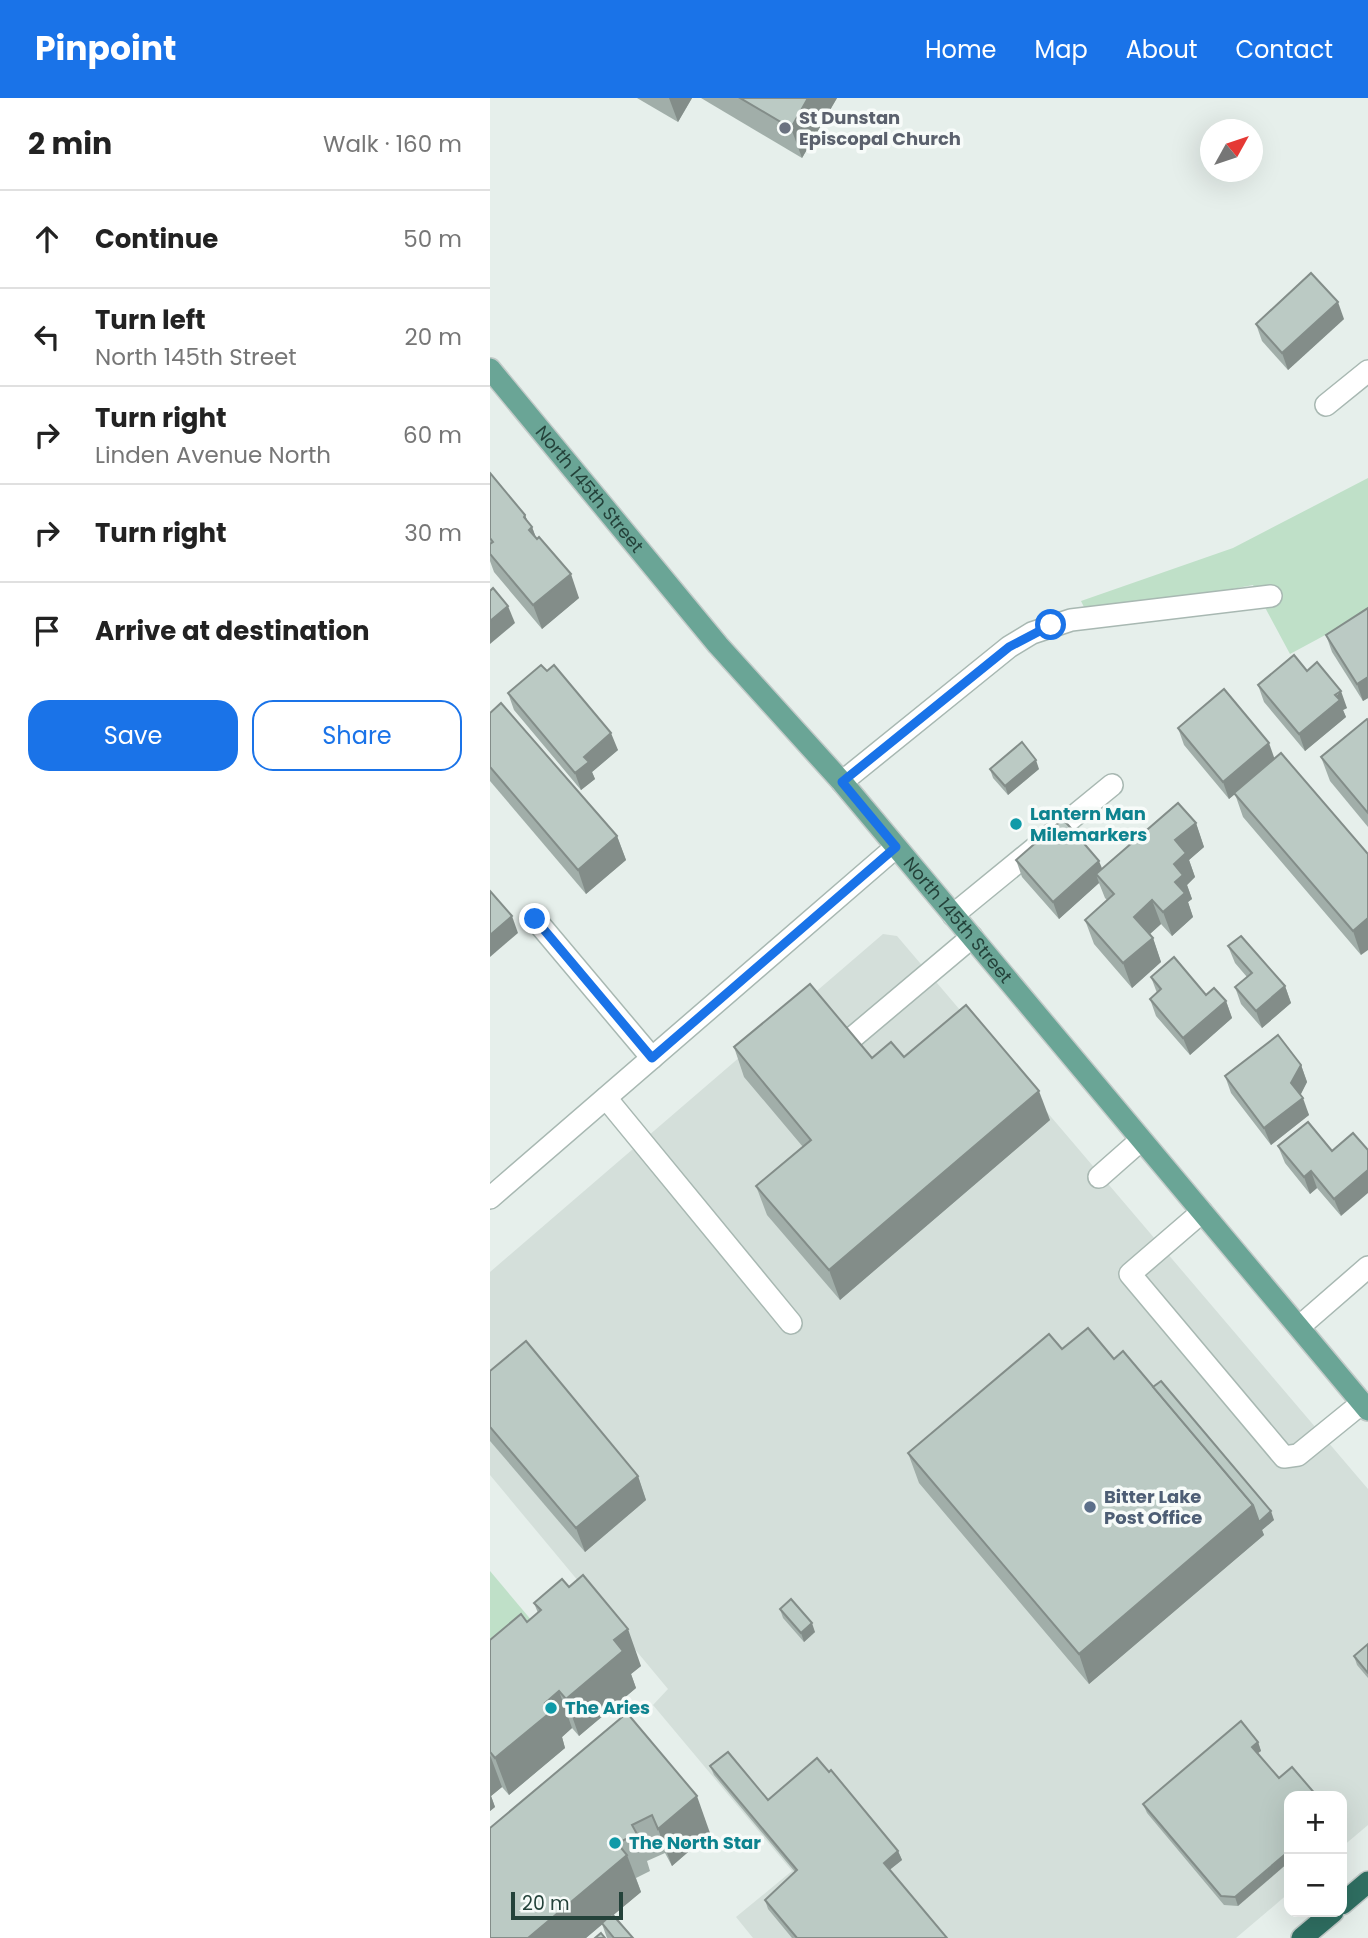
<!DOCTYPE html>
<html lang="en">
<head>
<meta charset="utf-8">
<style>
  body { margin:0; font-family:Poppins,sans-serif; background:#f6f6f6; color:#222 }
  .controls { position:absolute; right:21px; bottom:21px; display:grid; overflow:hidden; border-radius:14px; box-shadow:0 7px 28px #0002 }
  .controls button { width:63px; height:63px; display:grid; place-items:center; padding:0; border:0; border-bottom:2px solid #e0e0e0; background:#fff; color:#222; font:35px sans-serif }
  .compass { position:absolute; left:710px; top:21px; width:63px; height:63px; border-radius:50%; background:#fff; box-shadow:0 7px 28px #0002; rotate:50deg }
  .scale { position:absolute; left:21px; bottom:18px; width:112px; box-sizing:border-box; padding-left:7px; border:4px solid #24423a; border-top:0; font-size:19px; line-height:24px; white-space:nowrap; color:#24423a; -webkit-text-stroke:5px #f7fbf9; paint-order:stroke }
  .stop { position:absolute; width:21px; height:21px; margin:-16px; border:5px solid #1a73e8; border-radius:50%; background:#fff }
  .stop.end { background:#1a73e8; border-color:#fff; box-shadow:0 2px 7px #0008 }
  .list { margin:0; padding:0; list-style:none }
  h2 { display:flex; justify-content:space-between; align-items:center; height:91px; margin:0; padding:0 28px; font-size:30px }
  h2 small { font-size:23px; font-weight:400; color:#767676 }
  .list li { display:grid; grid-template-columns:46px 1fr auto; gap:21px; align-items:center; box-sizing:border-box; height:98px; padding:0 28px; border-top:2px solid #e0e0e0 }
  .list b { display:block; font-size:26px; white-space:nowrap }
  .list p { margin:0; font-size:23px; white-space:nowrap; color:#767676 }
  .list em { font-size:23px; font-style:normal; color:#767676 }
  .actions { display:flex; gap:14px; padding:21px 28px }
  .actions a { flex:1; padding:16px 0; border:2px solid #1a73e8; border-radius:21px; text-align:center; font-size:24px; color:#1a73e8 }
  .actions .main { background:#1a73e8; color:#fff }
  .icon { flex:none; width:38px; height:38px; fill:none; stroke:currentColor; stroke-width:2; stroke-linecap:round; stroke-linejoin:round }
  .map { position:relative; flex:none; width:878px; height:1840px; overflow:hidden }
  header { display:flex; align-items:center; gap:42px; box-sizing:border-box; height:98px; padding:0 35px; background:#1a73e8; color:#fff }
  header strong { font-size:33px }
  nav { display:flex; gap:38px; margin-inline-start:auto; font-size:24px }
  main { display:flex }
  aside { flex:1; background:#fff }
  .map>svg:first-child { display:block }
  .built { fill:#d4dfda }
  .green { fill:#bfe0c8 }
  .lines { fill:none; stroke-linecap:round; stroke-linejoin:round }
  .minor-casing { stroke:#a8b8b2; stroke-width:24 }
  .major-casing { stroke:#c2cac8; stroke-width:24 }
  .highway-casing { stroke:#c2cac8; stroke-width:24 }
  .minor { stroke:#fff; stroke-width:21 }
  .major { stroke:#6aa596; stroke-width:21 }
  .highway { stroke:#2f6f62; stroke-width:21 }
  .wall { fill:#a1aea9 }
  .shaded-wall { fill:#838d89 }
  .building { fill:#bbcac4; stroke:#838d89; stroke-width:2 }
  .route { stroke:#1a73e8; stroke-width:9 }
  .worship-dot { fill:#6b7280; stroke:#f7fbf9; stroke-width:2.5 }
  .culture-dot { fill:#0f9aa8; stroke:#f7fbf9; stroke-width:2.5 }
  .service-dot { fill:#5c6f8a; stroke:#f7fbf9; stroke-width:2.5 }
  .labels { text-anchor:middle; stroke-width:7; stroke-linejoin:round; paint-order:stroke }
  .worship-label { font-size:18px; font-weight:bold; fill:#5b616d; stroke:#f7fbf9; text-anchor:start }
  .street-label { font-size:18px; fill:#24423a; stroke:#f7fbf9 }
  .culture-label { font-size:18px; font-weight:bold; fill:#0d838f; stroke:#f7fbf9; text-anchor:start }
  .service-label { font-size:18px; font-weight:bold; fill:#4e5e75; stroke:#f7fbf9; text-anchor:start }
</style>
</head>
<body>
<header>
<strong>Pinpoint</strong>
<nav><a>Home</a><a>Map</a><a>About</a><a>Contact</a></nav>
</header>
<main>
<aside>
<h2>2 min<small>Walk · 160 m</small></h2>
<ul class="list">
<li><svg class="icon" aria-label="ahead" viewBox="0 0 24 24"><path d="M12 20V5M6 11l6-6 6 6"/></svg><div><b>Continue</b></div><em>50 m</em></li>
<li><svg class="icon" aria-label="left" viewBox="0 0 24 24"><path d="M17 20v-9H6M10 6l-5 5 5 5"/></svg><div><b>Turn left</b><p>North 145th Street</p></div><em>20 m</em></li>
<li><svg class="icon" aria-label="right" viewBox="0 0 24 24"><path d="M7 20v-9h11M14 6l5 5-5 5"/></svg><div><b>Turn right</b><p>Linden Avenue North</p></div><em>60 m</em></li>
<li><svg class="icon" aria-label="right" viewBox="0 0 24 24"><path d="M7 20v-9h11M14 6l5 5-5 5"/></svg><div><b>Turn right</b></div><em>30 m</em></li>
<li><svg class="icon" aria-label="arrive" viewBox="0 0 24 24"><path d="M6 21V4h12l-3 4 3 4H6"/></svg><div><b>Arrive at destination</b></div></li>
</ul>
<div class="actions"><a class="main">Save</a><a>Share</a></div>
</aside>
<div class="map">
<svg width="878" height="1840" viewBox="0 0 878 1840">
  <rect width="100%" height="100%" fill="#e6efeb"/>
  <polygon class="built" points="393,836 407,838 878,1391 878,1727 852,1749 852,1698 799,1698 799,1795 746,1840 263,1840 246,1819 302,1773 163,1607 178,1591 0,1377 0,1174"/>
  <g class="green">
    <polygon points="878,380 878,514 800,556 763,487 599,519 591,503 743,450"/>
    <polygon points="0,1473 64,1549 0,1590"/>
  </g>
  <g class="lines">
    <defs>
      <g id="minor">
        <polyline points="836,307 878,273"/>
        <polyline points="352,684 519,549 542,535 581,522 781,498"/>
        <polyline points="463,817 622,687"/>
        <polyline points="45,821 162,960"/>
        <polyline points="362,940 482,839"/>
        <polyline points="116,1000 301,1225"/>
        <polyline points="609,1079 651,1042"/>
        <polyline points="0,1100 406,749"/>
        <polyline points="712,1114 640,1176 794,1359 808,1357 872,1305"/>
        <polyline points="809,1229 878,1169"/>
      </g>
      <g id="major">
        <path id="s1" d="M0,271l228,276 124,137 526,628"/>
      </g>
      <g id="highway">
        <polyline points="852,1806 878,1784"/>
        <polyline points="812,1840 843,1814"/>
      </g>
    </defs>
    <use href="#minor" class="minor-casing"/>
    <use href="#major" class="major-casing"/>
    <use href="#highway" class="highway-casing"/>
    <use href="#minor" class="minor"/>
    <use href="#major" class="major"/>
    <use href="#highway" class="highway"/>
  </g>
  <g class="wall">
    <polygon points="147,0 202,0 188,24"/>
    <polygon points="211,0 347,0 312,60"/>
    <polygon points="854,221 798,272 772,243 766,226"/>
    <polygon points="0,375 35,417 38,424 42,429 46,440 89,500 52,531 4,474 0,463"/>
    <polygon points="878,510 878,600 873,603 842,554 836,537"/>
    <polygon points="57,573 128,652 102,674 105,681 91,692 24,612 18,595"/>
    <polygon points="817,573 857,610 853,612 856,619 815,653 774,604 768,587"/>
    <polygon points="0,615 127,738 136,762 96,796 0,683"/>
    <polygon points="878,622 878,729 840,683 831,659"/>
    <polygon points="688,630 785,660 878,756 871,857 753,719 745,696 739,701 694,647"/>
    <polygon points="500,671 549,671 518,697 503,680"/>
    <polygon points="706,725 714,749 699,762 705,779 697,787 702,801 698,804 703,819 682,838 671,826 659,837 663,840 671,864 642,890 604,846 595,822 617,802 615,800 609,785 569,821 532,779 526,762 612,771"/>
    <polygon points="738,848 795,888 801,905 772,930 751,906 745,889 757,879 745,865"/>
    <polygon points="661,879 736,903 742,920 700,957 666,918 660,901 667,895"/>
    <polygon points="244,949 382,960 414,959 560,1022 350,1202 277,1117 266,1088 313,1049 254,979"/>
    <polygon points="811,967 817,984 810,997 819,1017 781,1047 741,995 735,978"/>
    <polygon points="818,1024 851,1118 827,1090 820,1096 795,1065 788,1048"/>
    <polygon points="572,1251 624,1261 663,1289 784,1422 772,1432 774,1437 599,1586 429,1385 418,1355"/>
    <polygon points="0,1273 148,1378 156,1402 95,1454 0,1343"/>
    <polygon points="44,1505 151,1568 141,1576 146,1590 89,1638 82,1630 72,1639 75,1650 19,1697 12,1689 1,1698 5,1709 0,1713 0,1542 37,1524 48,1515"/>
    <polygon points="290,1511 325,1534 314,1544 293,1520"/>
    <polygon points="878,1546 878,1580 867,1567 864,1558"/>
    <polygon points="137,1615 220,1735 182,1768 175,1755 157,1763 160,1773 146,1780 151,1794 123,1817 143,1840 117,1840 112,1826 96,1840"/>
    <polygon points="768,1644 771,1653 768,1655 748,1808 734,1807 657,1715 653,1706"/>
    <polygon points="220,1668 278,1702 408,1753 412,1762 399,1772 457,1840 302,1840 278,1811 275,1802 305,1774 224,1677"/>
  </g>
  <g class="shaded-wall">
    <polygon points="179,0 202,0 188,24"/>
    <polygon points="318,0 347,0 312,60 301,30"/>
    <polygon points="848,204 854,221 798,272 792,255"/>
    <polygon points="35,417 40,431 42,429 51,453 34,419"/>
    <polygon points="81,476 89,500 52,531 43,507"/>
    <polygon points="18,508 25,525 0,546 0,523"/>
    <polygon points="878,579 878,600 873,603 867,586"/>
    <polygon points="851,593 857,610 853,612 856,619 815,653 809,636"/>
    <polygon points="121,635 128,652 102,674 105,681 91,692 85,675 94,659"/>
    <polygon points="779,645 785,662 739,701 733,684"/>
    <polygon points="546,662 549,671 518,697 515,688"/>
    <polygon points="706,725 714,749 699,762 705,779 697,787 702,801 698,804 703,819 682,838 673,814 685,784 684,766 685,742"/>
    <polygon points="127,738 136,762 96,796 88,772"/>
    <polygon points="609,763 616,780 606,776 609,785 569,821 563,804"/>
    <polygon points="662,802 671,826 652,843 644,819"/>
    <polygon points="22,818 28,835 0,859 0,837"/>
    <polygon points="878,820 878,852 871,857 863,833"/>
    <polygon points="663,840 671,864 642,890 633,865"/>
    <polygon points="795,888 801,905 772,930 766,913"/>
    <polygon points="736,903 742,920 700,957 693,940"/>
    <polygon points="811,967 817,984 808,1002 801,985"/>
    <polygon points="549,993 560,1022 350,1202 339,1172"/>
    <polygon points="813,1000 819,1017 781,1047 774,1030"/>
    <polygon points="878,1072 878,1095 851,1118 844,1101"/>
    <polygon points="821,1073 827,1090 820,1096 814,1079"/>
    <polygon points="148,1378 156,1402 95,1454 86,1430"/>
    <polygon points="763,1407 781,1413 784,1422 772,1432 774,1437 599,1586 589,1556"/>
    <polygon points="322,1525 325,1534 314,1544 311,1535"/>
    <polygon points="138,1531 151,1568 141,1576 146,1590 89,1638 76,1601 124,1542"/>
    <polygon points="69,1593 82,1630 72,1639 75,1650 19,1697 5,1660 55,1605"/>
    <polygon points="768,1644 771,1653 765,1657 762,1649"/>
    <polygon points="0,1657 12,1689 1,1698 5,1709 0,1713"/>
    <polygon points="207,1698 220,1735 182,1768 168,1731"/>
    <polygon points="408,1753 412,1762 397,1774 394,1765"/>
    <polygon points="799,1753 799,1764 748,1808 745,1799"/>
    <polygon points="137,1757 151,1794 96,1840 38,1840"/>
  </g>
  <g class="building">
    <polygon points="250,0 318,0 301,30"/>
    <polygon points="821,175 848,204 792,255 766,226"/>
    <polygon points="0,375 35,417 34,419 42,429 39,432 47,441 49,439 81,476 43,507 0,456 0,446 3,444 0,440"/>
    <polygon points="3,490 18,508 0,523 0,493"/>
    <polygon points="878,510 878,579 867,586 836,537"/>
    <polygon points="804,557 817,573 827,564 851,593 845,597 850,602 809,636 768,587"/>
    <polygon points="51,567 57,573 64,567 121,635 94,659 99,664 85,675 18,595"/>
    <polygon points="734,591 779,645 733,684 688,630"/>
    <polygon points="11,605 127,738 88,772 0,669 0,615"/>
    <polygon points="877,621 878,622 878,715 831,659"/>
    <polygon points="532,644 546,662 515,688 500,671"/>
    <polygon points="791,655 878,756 878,820 863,833 744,695"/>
    <polygon points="688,705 706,725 685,742 696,755 684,766 693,777 685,784 695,795 673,814 662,802 644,819 663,840 633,865 595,822 624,796 606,776"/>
    <polygon points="573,721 609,763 563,804 526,762"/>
    <polygon points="0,793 22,818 0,837"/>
    <polygon points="751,838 795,888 766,913 745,889 762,875 738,848"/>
    <polygon points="684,859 716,897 724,890 736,903 693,940 660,901 671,891 661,879"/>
    <polygon points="320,886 382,960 401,944 414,959 476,907 549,993 339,1172 266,1088 321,1042 244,949"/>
    <polygon points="788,937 811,967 801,985 813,1000 774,1030 735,978"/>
    <polygon points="818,1024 842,1053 863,1035 878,1052 878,1072 844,1101 821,1073 814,1079 788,1048"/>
    <polygon points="598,1230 624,1261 633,1253 763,1407 589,1556 418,1355 559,1236 572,1251"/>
    <polygon points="36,1243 148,1378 86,1430 0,1329 0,1273"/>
    <polygon points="671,1283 781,1413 769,1424 763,1407 663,1289"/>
    <polygon points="93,1477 138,1531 124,1542 133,1553 76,1601 69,1593 55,1605 62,1613 5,1660 0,1654 0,1542 31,1516 37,1524 51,1512 44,1505 72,1481 79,1489"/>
    <polygon points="301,1501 322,1525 311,1535 290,1511"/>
    <polygon points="878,1546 878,1575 864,1558"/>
    <polygon points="137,1615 207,1698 168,1731 162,1717 142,1727 147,1736 127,1745 137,1757 38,1840 0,1840 0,1730"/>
    <polygon points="751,1623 768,1644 762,1649 789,1680 802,1669 827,1698 799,1698 799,1753 745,1799 731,1798 653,1706"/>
    <polygon points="238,1654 278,1702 327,1660 339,1674 341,1672 408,1753 394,1765 457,1840 307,1840 275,1802 307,1772 220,1668"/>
    <polygon points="122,1816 143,1840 124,1840 112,1825"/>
    <polygon points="111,1835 115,1840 105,1840"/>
  </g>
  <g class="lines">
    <polyline class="route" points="45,821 162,960 406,749 352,684 519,549 561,527"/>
  </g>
  <circle class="worship-dot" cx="295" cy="30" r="7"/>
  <g class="culture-dot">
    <circle cx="526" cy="726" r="7"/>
    <circle cx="61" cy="1610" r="7"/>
    <circle cx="125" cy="1745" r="7"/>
  </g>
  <circle class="service-dot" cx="600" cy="1409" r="7"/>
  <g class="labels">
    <g class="worship-label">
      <text x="309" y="26">St Dunstan<tspan x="309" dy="21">Episcopal Church</tspan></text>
    </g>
    <g class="street-label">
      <text dy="6" stroke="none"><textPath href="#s1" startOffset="156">North 145th Street</textPath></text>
      <text dy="6" stroke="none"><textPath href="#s1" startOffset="723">North 145th Street</textPath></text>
    </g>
    <g class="culture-label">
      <text x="540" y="722">Lantern Man<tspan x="540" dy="21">Milemarkers</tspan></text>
      <text x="75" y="1616">The Aries</text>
      <text x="139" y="1751">The North Star</text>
    </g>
    <g class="service-label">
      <text x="614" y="1405">Bitter Lake<tspan x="614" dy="21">Post Office</tspan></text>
    </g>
  </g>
</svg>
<div class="controls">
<button>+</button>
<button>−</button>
</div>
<svg class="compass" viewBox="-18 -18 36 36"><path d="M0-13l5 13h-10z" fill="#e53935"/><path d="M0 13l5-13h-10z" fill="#767676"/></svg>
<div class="scale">20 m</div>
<div class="stop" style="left:561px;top:527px"></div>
<div class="stop end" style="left:45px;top:821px"></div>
</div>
</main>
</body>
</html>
